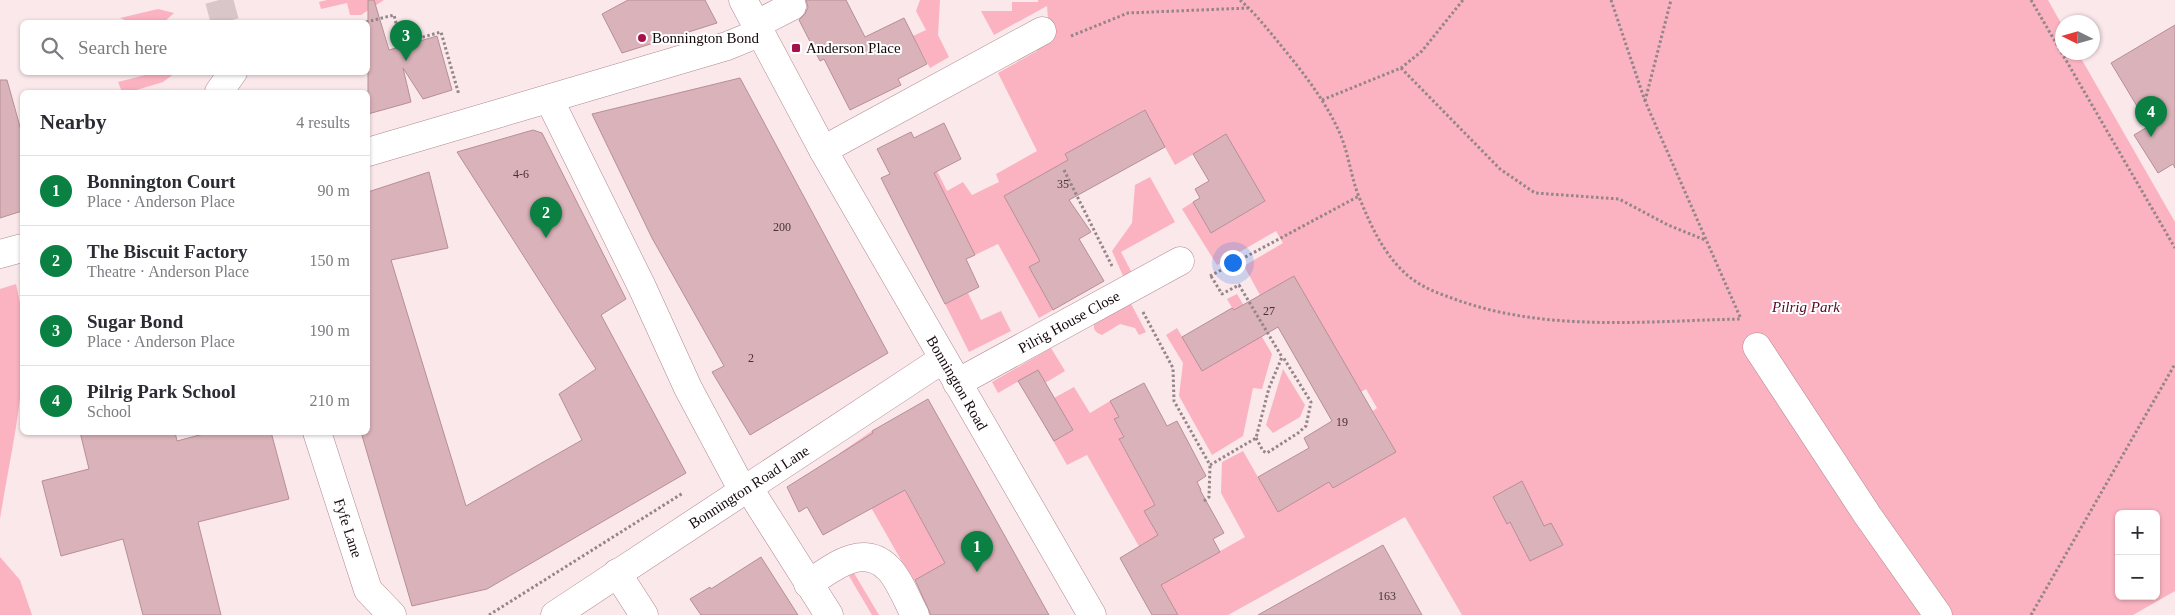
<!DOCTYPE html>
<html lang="en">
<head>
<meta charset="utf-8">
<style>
  body { margin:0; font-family:"Times New Roman",serif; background:#f2f2f3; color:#2b2b33 }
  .controls { position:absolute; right:15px; bottom:15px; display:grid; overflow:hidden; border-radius:8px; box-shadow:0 1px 4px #0004 }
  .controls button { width:45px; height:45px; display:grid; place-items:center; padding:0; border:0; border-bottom:1px solid #e1e1e2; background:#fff; color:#2b2b33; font:25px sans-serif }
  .compass { position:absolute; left:2055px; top:15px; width:45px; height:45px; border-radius:50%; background:#fff; box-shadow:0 1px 4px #0004; rotate:275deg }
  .you { position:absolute; left:1232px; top:262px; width:18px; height:18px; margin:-12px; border:4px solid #fff; border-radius:50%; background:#1a73e8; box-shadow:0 0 0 8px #1a73e833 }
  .badge { display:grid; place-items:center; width:32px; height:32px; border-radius:50%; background:#0b8043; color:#fff; font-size:16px; font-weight:700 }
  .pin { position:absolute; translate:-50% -41px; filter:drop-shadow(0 1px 2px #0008) }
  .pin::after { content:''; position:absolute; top:26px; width:18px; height:15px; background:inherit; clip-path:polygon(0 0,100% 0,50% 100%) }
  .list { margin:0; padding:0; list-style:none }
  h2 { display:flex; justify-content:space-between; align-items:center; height:65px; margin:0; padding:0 20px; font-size:21px }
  h2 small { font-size:16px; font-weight:400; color:#7c7c81 }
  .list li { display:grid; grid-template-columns:32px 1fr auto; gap:15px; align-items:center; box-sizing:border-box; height:70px; padding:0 20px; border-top:1px solid #e1e1e2 }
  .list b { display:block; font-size:19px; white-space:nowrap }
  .list p { margin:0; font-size:16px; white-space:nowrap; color:#7c7c81 }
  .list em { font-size:16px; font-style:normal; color:#7c7c81 }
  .icon { flex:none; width:28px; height:28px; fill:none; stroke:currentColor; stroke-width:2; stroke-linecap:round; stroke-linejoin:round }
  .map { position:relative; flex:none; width:2175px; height:615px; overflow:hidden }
  .search { position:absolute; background:#fff; box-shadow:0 1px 4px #0004; left:20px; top:20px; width:350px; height:55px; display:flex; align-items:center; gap:12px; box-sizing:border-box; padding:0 18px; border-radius:8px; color:#7c7c81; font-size:19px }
  .panel { position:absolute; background:#fff; box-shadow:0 1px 4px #0004; left:20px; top:90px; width:350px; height:345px; border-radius:8px }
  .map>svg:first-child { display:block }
  .green { fill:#fbb3c1; fill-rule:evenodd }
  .building { fill:#dab2b9; stroke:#b68f96 }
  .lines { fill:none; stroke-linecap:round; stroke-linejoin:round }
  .minor-tunnel { stroke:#d8c6c9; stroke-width:28; stroke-dasharray:28 14; stroke-linecap:butt }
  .minor-casing { stroke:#af888f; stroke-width:29 }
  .major-casing { stroke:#af888f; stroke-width:29 }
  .path { stroke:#958588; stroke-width:3; stroke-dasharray:2.5 2.5; stroke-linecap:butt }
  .minor { stroke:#fff; stroke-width:28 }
  .major { stroke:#fff; stroke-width:28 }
  .poi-dot { fill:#a6114a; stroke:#fff; stroke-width:2 }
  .labels { text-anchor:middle; stroke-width:4; stroke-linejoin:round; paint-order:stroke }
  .number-label { font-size:12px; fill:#463236 }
  .poi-label { font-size:15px; fill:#15080b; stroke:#fff; text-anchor:start }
  .park-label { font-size:15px; font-style:italic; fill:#590524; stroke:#fff }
  .street-label { font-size:15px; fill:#15080b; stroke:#fff }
</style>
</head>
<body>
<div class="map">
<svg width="2175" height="615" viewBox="0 0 2175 615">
  <rect width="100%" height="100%" fill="#fae8eb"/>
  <g class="green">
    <polygon points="327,0 384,0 361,15 350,15 347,3 321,9 319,2"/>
    <polygon points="920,0 940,0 938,35 949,57 930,68 913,36 926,30 916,11"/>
    <path d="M1038,0h1010l14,25v27l16,1 97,169v369l-42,24h-671l-57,-98 -177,98h-50l-91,-160 -20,10 -23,-40 18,-11 -8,-16 20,-11 16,26 20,-12 9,16 -5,3 10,17 -5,3 36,65 -10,6 35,63 65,-37 -24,-44 1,-31 21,-11 35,61 51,-30 4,6 63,-36 -23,-41 4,-3 -11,-19 -5,3 -67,-116 -34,19 -16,-29 39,-23 -7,-12 -59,34 -35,-56 11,-7 18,31 54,-32 -39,-66 -51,30 -31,-55 -79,44 3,6 -64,36 36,65 -11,6 24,43 -14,8 -41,-74 -23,11 -7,-14 -9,5 -35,-69 13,-6 10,20 16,-9 9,13 27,-13 -3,-8 41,-23 -39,-78 39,-22 11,-32 -1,-13 -53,29 -13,-24h31v-9h26zM2119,514h37v82h-37z"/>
    <polygon points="158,9 174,13 164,22 130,22 120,18"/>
    <polygon points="153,73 175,73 163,82 130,92 122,92 118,82"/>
    <polygon points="1150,177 1175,222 1121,252 1132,273 1124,278 1112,251 1132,223 1135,185"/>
    <path d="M16,284c19,78 -4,157 -16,235v-230z"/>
    <polygon points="968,293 981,320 1001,311 1011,331 969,352 945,304"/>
    <polygon points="1237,294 1272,354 1262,389 1253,388 1243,436 1212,455 1179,396 1183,363 1166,335 1177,328 1202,371 1252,342 1227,299"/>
    <path d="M1130,302l16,30 -7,3 -4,-7 -15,-4 -18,11c-7,-2 -10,-7 -7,-14z"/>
    <polygon points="1051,348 1065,371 1045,383 1038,370 998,393 992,382"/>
    <polygon points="1283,369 1305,405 1300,417 1273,433 1266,425"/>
    <polygon points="872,431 945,563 913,581 840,453"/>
    <polygon points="0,557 20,580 32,615 0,615"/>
    <polygon points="854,573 879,615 872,615 849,576"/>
  </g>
  <g class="building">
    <polygon points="368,0 374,0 389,50 437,36 452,90 423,99 403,68 411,102 368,114"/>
    <polygon points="628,0 705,0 717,23 622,53 602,14"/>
    <polygon points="806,0 846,0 865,37 904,18 927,64 898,79 901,85 850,110 824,59 820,61 799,20 805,14 808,7"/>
    <polygon points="2175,25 2175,168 2173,164 2158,173 2134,135 2149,126 2111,63"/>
    <polygon points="740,78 888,353 750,435 712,372 724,366 652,238 592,114"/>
    <polygon points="0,80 7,80 22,134 22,211 0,218"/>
    <polygon points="1145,110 1165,147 1069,200 1091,232 1079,239 1104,281 1053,310 1029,267 1040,261 1004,196 1068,160 1065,154"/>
    <polygon points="944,123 961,159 934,173 975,255 966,259 979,287 945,304 881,178 890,174 877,149 911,132 914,138"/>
    <polygon points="533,130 542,133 626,299 601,315 686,473 487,589 412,606 361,432 368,432 368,192 429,172 448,248 391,260 466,506 582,440 559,394 596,369 457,152"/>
    <polygon points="1226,134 1265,201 1211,233 1193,202 1200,198 1195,189 1209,181 1193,154"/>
    <polygon points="1294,276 1396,452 1333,488 1329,482 1278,512 1258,477 1309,448 1304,438 1332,421 1278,327 1202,371 1182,337 1232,308 1234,310"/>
    <polygon points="1038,370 1073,430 1054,441 1018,381"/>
    <polygon points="1144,383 1167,426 1177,421 1186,438 1206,476 1197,482 1201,490 1200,490 1224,533 1213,539 1220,552 1161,585 1178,615 1152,615 1120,558 1158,535 1144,511 1155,505 1119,439 1124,437 1114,419 1119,417 1110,401"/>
    <polygon points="928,399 1002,531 1049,615 931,615 915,580 945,563 905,490 823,535 807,507 799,512 787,487 873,433 872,431"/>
    <polygon points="80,432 175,432 177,441 211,432 271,432 289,499 198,522 221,615 143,615 123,539 61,556 42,481 89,469"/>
    <polygon points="1522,481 1544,526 1551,523 1563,545 1530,561 1510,522 1507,524 1493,497"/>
    <polygon points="1383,545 1422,615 1258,615"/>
    <polygon points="761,557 798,615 701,615 690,599 710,587 711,589"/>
  </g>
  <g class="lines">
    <polyline class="minor-tunnel" points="219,0 225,22"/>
    <defs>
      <g id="minor">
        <polyline points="755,25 792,6"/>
        <polyline points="219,92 233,72"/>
        <polyline points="549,99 642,287 688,388 743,491"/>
        <polyline points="823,150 1042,31"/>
        <polyline points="368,152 727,46 759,33"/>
        <polyline points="0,254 22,248"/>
        <polyline points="1757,347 1868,516 1938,615"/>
        <polyline points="957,383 1180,261"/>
        <polyline points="317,432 368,590 392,615"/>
        <polyline points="748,487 829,615"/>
        <polyline points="617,573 644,615"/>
        <path d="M808,584c23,-15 54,-42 80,-16 10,9 20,34 27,47"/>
        <polyline points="555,615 943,359"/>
      </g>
      <polyline id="major" points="743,0 823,150 1092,615"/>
    </defs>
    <use href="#minor" class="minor-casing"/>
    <use href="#major" class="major-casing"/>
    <g class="path">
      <path d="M1240,0c16,14 29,31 43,48 22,27 44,55 58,88 8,20 10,41 18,61 12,29 24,56 47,77 12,11 28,18 43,23 93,36 195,24 292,22"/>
      <polyline points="1611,0 1645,101 1741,319"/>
      <polyline points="2031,0 2175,248"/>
      <polyline points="366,22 394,15 401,43 441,32 459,95"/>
      <polyline points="1071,36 1128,13 1248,8"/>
      <polyline points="1401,68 1500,169 1535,193 1619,199 1668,225 1705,240"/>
      <polyline points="1322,100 1401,68 1422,51 1463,0"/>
      <polyline points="1645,101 1671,0"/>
      <polyline points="1064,170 1112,266"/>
      <polyline points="1210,276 1359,196"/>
      <polyline points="1143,312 1173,368 1174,401 1210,465 1256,438 1269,388 1282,357 1239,285 1222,294 1211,276"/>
      <polyline points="1256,438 1263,451 1267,453 1298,433 1306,426 1311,402 1283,357"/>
      <polyline points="1204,501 1209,497 1210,465"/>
      <polyline points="489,615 683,493"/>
      <polyline points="2031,615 2175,364"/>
    </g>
    <use href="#minor" class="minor"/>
    <use href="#major" class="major"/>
  </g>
  <g class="poi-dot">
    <circle cx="642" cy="38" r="5"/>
    <rect x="791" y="43" width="10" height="10" rx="2.5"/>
  </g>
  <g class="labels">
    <g class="number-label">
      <text x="521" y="178">4-6</text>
      <text x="1063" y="188">35</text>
      <text x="782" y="231">200</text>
      <text x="1269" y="315">27</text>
      <text x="751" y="362">2</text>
      <text x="1342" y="426">19</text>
      <text x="1387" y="600">163</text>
    </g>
    <g class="poi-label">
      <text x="652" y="43">Bonnington Bond</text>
      <text x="806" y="53">Anderson Place</text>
    </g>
    <g class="park-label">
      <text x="1806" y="312">Pilrig Park</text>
    </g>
    <g class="street-label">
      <text transform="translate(1069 322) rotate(-29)" y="5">Pilrig House Close</text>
      <text transform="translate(957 383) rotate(60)" y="5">Bonnington Road</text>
      <text transform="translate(749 487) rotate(-33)" y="5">Bonnington Road Lane</text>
      <text transform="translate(348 528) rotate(72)" y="5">Fyfe Lane</text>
    </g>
  </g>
</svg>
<div class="controls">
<button>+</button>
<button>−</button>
</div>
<svg class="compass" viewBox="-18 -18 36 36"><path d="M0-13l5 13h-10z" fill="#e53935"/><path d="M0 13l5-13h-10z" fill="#7c7c81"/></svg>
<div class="you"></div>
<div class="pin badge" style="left:977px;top:572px">1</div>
<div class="pin badge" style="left:546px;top:238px">2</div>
<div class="pin badge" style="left:406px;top:61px">3</div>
<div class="pin badge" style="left:2151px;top:137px">4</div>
<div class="search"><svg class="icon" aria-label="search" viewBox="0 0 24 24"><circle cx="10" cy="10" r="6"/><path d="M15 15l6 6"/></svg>Search here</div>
<section class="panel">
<h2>Nearby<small>4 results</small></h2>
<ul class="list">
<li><span class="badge">1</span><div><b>Bonnington Court</b><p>Place · Anderson Place</p></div><em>90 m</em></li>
<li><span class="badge">2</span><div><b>The Biscuit Factory</b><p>Theatre · Anderson Place</p></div><em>150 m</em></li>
<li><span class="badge">3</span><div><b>Sugar Bond</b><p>Place · Anderson Place</p></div><em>190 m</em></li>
<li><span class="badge">4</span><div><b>Pilrig Park School</b><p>School</p></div><em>210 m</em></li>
</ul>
</section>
</div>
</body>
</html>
